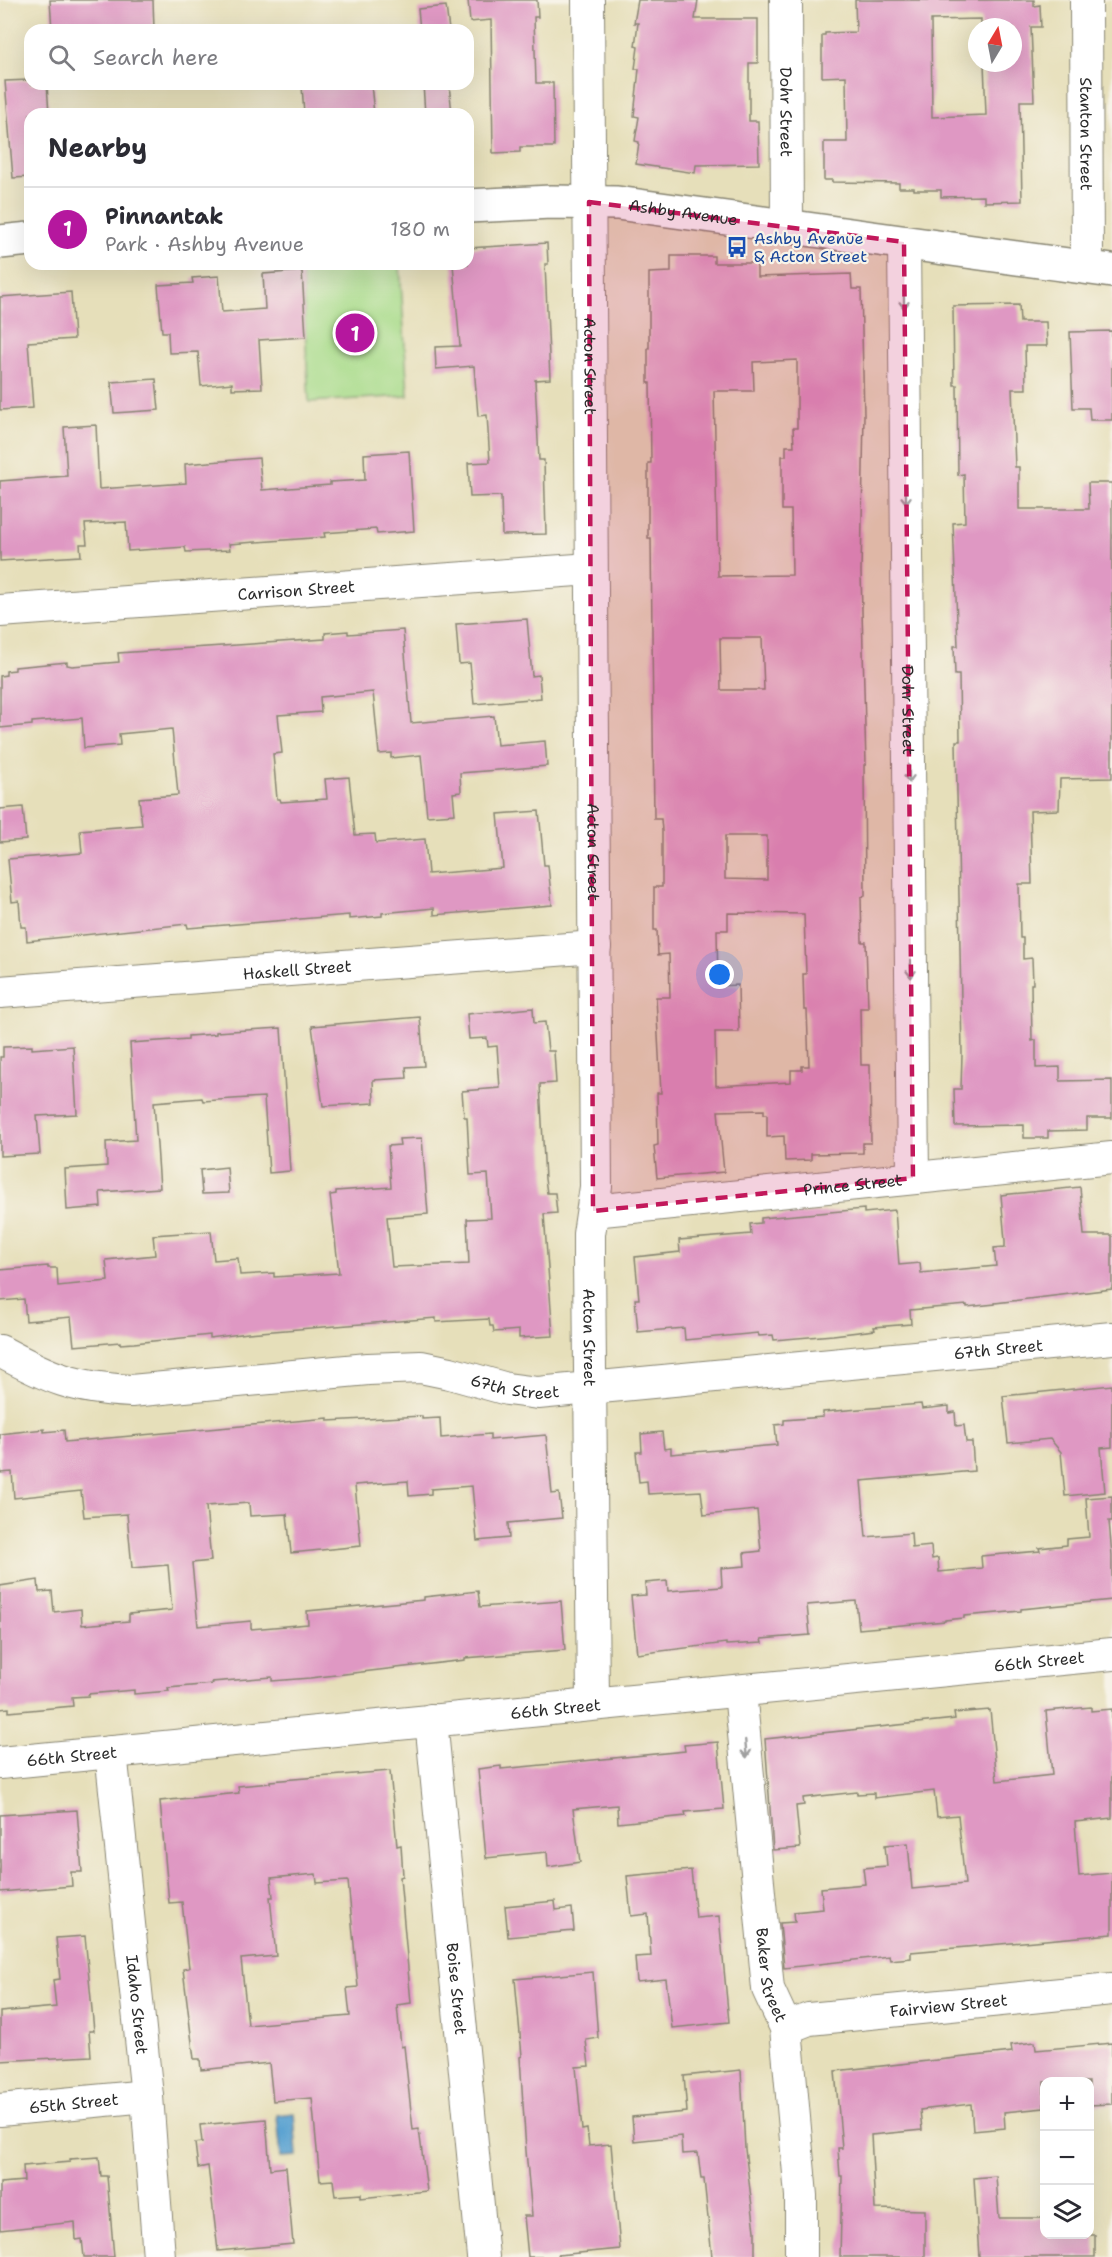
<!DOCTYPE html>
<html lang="en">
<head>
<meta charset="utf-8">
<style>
  body { margin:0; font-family:"Shantell Sans",sans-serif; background:#f7f7f7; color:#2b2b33 }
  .controls { position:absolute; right:18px; bottom:18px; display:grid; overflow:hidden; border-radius:12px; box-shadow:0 6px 24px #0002 }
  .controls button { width:54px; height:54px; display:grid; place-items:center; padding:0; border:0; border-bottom:2px solid #e1e1e2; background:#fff; color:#2b2b33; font:30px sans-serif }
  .compass { position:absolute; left:968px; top:18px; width:54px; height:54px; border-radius:50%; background:#fff; box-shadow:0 6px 24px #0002; rotate:10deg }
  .you { position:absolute; left:720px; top:975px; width:21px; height:21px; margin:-15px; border:4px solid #fff; border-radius:50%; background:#1a73e8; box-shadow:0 0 0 9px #1a73e833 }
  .badge { display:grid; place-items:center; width:39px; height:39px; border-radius:50%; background:#b5179e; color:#fff; font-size:20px; font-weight:700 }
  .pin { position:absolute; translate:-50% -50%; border:3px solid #fff; box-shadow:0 2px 6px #0006 }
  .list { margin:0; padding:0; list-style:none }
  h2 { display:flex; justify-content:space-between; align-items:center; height:78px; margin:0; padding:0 24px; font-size:26px }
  h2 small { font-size:20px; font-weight:400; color:#7c7c81 }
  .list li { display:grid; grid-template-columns:39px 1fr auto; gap:18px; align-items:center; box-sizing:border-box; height:84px; padding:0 24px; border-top:2px solid #e1e1e2 }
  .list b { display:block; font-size:22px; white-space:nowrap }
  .list p { margin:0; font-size:20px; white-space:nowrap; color:#7c7c81 }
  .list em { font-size:20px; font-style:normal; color:#7c7c81 }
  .icon { flex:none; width:33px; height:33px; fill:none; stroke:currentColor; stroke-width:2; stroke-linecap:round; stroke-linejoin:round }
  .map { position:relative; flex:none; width:1112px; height:2257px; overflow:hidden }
  .search { position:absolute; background:#fff; box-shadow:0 6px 24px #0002; left:24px; top:24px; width:450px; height:66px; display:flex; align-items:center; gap:15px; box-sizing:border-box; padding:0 21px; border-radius:18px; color:#7c7c81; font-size:22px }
  .panel { position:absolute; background:#fff; box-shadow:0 6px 24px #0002; left:24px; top:108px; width:450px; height:162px; border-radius:18px }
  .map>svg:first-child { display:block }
  .green { fill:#a9dc8b; stroke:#6a845b; stroke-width:1.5 }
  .water { fill:#5ba3d1; stroke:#43677e; stroke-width:1.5 }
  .building { fill:#df98c3; fill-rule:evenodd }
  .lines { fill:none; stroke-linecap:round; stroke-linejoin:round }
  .minor-casing { stroke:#888572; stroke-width:34 }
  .primary-casing { stroke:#888572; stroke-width:36 }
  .minor { stroke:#fff; stroke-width:32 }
  .primary { stroke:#fff; stroke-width:33 }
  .oneway { stroke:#a0a0a0 }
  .marked { fill:#c2185b; fill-opacity:0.2; stroke:#c2185b; stroke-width:4.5; stroke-dasharray:12 8; stroke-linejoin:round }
  .labels { text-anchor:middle; stroke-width:4.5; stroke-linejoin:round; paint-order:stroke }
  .street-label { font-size:16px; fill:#2b2b2b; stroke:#f7f3e8 }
  .transit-label { font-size:16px; fill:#164399; stroke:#f7f3e8; text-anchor:start }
</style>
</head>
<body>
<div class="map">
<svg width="1112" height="2257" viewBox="0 0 1112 2257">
  <rect width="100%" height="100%" fill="#f7f3e8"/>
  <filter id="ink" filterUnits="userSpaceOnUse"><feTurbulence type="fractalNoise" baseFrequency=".0167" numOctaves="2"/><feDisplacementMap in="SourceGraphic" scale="12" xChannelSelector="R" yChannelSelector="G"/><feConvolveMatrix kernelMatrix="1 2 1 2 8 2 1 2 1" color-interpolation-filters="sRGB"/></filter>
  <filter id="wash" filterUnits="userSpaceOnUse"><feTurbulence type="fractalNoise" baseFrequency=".008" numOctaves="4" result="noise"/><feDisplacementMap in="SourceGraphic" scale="24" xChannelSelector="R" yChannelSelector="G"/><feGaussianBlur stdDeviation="1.35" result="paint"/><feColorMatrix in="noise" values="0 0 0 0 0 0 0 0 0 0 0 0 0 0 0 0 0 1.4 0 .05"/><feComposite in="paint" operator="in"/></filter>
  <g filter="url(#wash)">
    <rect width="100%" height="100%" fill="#e6dfba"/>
    <polygon class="green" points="400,266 408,396 309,402 302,271"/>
    <polygon class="water" points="294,2113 297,2156 281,2157 277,2115"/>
    <g id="blocks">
      <g class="building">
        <polygon points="50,0 153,0 154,30 52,30"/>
        <polygon points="468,0 537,0 538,17 534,17 536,83 553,83 554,147 520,147 520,152 493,153 491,20 470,22"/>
        <polygon points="638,0 698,0 695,19 758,19 758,63 749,63 749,121 758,121 759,164 696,165 695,173 636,164 639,142 635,141 639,117 634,116 639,69 635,69 638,47 635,46 638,23 634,23"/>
        <path d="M855,0h179v6l6,-1 1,22h-10l3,74h-14l2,100 -38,1v-6l-43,1v-7h-27v-2h-15v-5l-67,-1v-2h-8v-38h23l-1,-66 -24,1v-42h3v-2l31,-1zM981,19v8h32v36h-29l2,52 -54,2 -1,-97z"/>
        <polygon points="446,6 449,30 420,30 418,9"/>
        <polygon points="30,80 30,84 47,84 49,114 30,114 30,177 13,178 5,81"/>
        <polygon points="315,84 330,84 330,87 371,84 374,114 304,114 302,86"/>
        <polygon points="423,84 449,84 452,114 425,114"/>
        <polygon points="547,243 548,264 545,264 550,379 535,380 539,460 544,460 546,534 502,535 501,496 470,497 468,463 490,462 487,415 478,416 474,366 436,369 435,347 460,346 453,264 468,264 468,248"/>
        <path d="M671,256h43v7h43v14l94,-3 1,15h9l3,126 -3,157 5,193h-2l1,131 -4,1 1,45h4l2,66h-8l1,57h9l1,78h-8v10l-52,1v6l-26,1 -1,-25 -17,1v-23h-3v-4l-46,1 6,61 -67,6 -3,-32 4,-1 -1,-52h4l-5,-96h14l-1,-43 -11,1 -1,-25h-3v-43h8v-56l-1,-12h-7l-3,-281h-3v-75h3l-1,-80h-2v-35h1v-75l22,-1zM797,360v68h-4l1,18h-8v10h-4v54h9l1,65 -74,1 -4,-185h40l-1,-29zM720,638h42l2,52h-43zM725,836h42v44l-42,-1zM728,913l76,1 2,60h-3l1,36h3l2,56h-7v4h-11v12l-75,4 -1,-54h24l-1,-47 -20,1 -1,-56h11z"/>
        <polygon points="302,271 306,337 259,340 262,388 232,389 232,383 201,386 198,352 169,353 168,332 162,332 158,285 193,283 192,278 219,276 222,312 265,309 263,274"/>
        <polygon points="71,292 74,339 28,342 33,408 0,410 0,297"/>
        <polygon points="1019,305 1020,322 1046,322 1047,346 1025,346 1026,389 1012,389 1015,467 1019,467 1019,509 1089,509 1088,483 1112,483 1112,778 1060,779 1059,810 1030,811 1032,884 1019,884 1020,938 1023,938 1023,959 1032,958 1033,984 1031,984 1032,1041 1036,1040 1036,1068 1060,1067 1060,1081 1112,1080 1112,1118 1087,1118 1087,1130 1048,1131 1048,1138 1024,1138 1024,1125 955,1126 954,1089 961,1089 962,1054 956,741 960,741 959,675 955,675 954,646 958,646 953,523 965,522 964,474 958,475 957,385 954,385 953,306"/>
        <polygon points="1112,331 1112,420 1090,420 1089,408 1073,408 1070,332"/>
        <polygon points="156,379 159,410 114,413 111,382"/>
        <polygon points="96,425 99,489 186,483 185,464 259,458 262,490 330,485 330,482 365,480 364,454 409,451 414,531 377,534 376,529 324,533 325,537 229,544 230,550 186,552 185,547 128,551 126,522 85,524 87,544 80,544 81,556 0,561 0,481 67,476 64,427"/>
        <polygon points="527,619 532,676 539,675 541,698 474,704 470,663 459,664 456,624"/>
        <polygon points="403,630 411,723 494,716 497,745 545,741 547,766 460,773 461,792 453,793 455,814 427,816 421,755 391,758 391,753 379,754 373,692 320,697 321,712 278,715 282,753 273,754 277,799 280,799 281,802 327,799 325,779 349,777 355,835 375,834 376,843 425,839 428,874 503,868 498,814 539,811 544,865 548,865 552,905 434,915 434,908 382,913 382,916 349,919 349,915 188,928 187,924 27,941 26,927 21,927 19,901 12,902 8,859 82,853 80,830 142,825 139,798 178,795 172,729 119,734 120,745 84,748 82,718 32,722 32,725 0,728 0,676 6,675 6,671 15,670 15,667 67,662 67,665 72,666 119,662 118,653 325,639 325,633 348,631 348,634"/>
        <polygon points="23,807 26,840 0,842 0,809"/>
        <polygon points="533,1008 534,1023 545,1022 548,1051 554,1051 556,1083 540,1084 545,1179 547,1193 555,1193 557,1213 544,1214 553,1336 519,1338 519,1330 494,1332 493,1326 490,1326 489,1319 436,1322 436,1318 248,1333 210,1338 210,1335 134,1343 120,1344 120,1342 74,1346 71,1317 26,1321 24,1299 0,1301 0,1270 48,1266 48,1268 57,1268 58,1286 108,1281 106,1260 155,1255 153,1235 211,1231 214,1260 238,1258 240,1275 274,1273 274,1277 339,1273 330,1195 336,1194 336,1191 391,1187 388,1146 400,1145 399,1139 422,1138 428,1214 387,1217 392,1267 469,1264 467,1219 491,1218 488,1174 470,1175 467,1117 464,1117 462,1091 500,1088 497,1046 488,1047 487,1038 469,1039 467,1014"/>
        <polygon points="420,1017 424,1066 406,1067 407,1078 373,1080 374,1103 323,1106 312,1026"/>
        <polygon points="281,1028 290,1171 269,1173 264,1097 203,1101 202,1098 154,1102 160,1188 100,1192 101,1207 67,1210 65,1169 107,1166 106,1142 136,1140 130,1043 188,1039 188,1036 216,1034 216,1032"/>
        <polygon points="32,1046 32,1049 73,1046 77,1114 37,1116 40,1154 0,1156 0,1057 3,1057 3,1047"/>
        <polygon points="227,1167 229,1193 202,1194 200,1170"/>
        <polygon points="1080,1187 1084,1235 1112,1235 1112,1289 995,1303 995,1304 967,1307 967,1305 910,1310 911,1324 874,1327 875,1330 833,1335 774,1340 773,1335 759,1336 758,1333 685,1340 684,1328 638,1332 635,1299 639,1299 635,1257 680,1252 679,1240 751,1234 750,1224 761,1223 761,1218 864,1209 864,1213 895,1210 899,1265 920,1263 921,1273 996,1266 994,1248 1005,1247 1005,1241 1001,1195"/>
        <polygon points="1112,1385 1112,1447 1101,1448 1105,1492 1065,1496 1061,1452 1050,1439 1008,1443 1003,1396"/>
        <polygon points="921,1404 922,1409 949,1406 949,1413 955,1412 956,1426 964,1425 966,1442 972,1442 974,1471 861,1481 866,1537 911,1533 912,1548 931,1546 932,1559 938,1558 939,1572 982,1568 981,1556 1040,1551 1039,1548 1067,1545 1067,1539 1089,1537 1086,1498 1112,1496 1112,1521 1109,1521 1112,1555 1112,1600 1021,1609 1021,1611 964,1616 964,1618 945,1620 945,1621 859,1629 856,1601 807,1605 810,1635 761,1639 762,1643 726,1645 726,1643 637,1654 631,1596 646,1595 645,1583 667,1581 668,1591 722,1587 721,1568 745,1566 744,1553 761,1551 757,1510 704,1515 701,1491 648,1494 647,1481 639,1482 636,1452 642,1452 641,1434 662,1432 664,1449 671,1448 671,1454 777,1445 775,1425 784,1424 784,1420 823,1417 823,1412"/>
        <polygon points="422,1416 422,1419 440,1418 441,1438 490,1434 490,1440 546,1435 552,1494 559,1493 562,1518 508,1523 509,1538 477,1541 472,1486 431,1489 431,1494 409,1496 408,1481 355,1485 361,1546 291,1553 287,1514 250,1516 249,1503 206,1506 211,1561 192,1563 198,1626 251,1621 251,1629 308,1624 307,1611 424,1600 424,1597 478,1591 480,1607 561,1601 565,1650 465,1658 465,1660 310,1678 272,1681 272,1677 212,1682 213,1684 168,1688 169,1691 134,1694 134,1690 88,1694 89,1696 72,1697 73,1706 9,1712 9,1708 0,1709 0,1586 38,1580 39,1592 52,1591 54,1612 81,1609 82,1625 129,1621 129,1614 172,1610 168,1565 132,1568 127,1514 84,1517 81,1491 14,1498 12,1472 0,1473 0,1434 44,1429 44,1432 64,1430 65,1442 328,1418 328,1421"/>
        <polygon points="1091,1707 1091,1711 1112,1709 1112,1818 1075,1822 1079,1876 1112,1873 1112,1934 911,1952 911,1958 890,1960 889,1956 784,1968 780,1923 795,1922 794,1912 823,1909 821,1888 865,1884 863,1868 887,1866 885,1845 908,1843 912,1889 965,1884 958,1815 937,1817 934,1791 874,1798 874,1793 857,1794 857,1792 803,1798 804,1805 796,1806 800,1848 773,1850 765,1739 955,1719 954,1713 990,1710 997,1781 1052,1775 1046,1711"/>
        <polygon points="718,1742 724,1809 685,1812 686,1816 618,1823 617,1805 573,1809 580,1862 548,1867 547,1852 486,1858 478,1769 501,1766 501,1769 685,1751 684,1745"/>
        <path d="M390,1771l7,75 4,-1 2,31 -3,1 11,126 -14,2 4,42 3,-1 9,84 6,-1 8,62 -66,7v-4l-26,2 -2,-16 -13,1 -8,-83 -39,3 -4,-38 -68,7 -1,-11h-6l-11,-90 6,-1 -7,-66 -13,1 -9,-102 79,-8 -1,-7 32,-3v-2zM316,1874l1,9 31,-2 10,106 -11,1 3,28 -102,9 -7,-66 35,-3 -6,-59h3l-2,-19z"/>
        <polygon points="77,1810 82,1872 71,1872 72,1886 0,1892 0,1815"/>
        <polygon points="691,1870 696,1918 719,1916 729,2022 672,2028 666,1979 637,1982 635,1957 651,1956 648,1914 631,1916 627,1876"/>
        <polygon points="555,1901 556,1910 572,1908 574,1931 508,1937 505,1906"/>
        <polygon points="85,1936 94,2031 89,2031 91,2056 0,2061 0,2012 56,2007 53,1980 60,1979 56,1938"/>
        <polygon points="593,1972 598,2038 586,2040 589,2066 576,2067 582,2130 587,2129 589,2146 611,2144 620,2249 558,2255 558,2257 528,2257 524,2216 532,2216 526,2151 520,2057 522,2056 515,1979"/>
        <polygon points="1035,2042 1036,2050 1112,2043 1112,2104 1089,2105 1089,2082 1044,2082 1044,2108 1004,2112 1005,2128 973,2131 971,2104 920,2110 922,2130 871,2135 875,2209 925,2210 925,2257 840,2257 842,2176 840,2176 838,2148 842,2148 835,2071 1012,2052 1011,2045"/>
        <polygon points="741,2070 745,2149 755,2231 755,2257 712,2257 704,2179 701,2179 698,2153 682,2154 681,2136 634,2141 632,2117 687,2112 684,2076"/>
        <polygon points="266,2119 270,2169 286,2167 293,2244 218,2251 208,2166 198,2168 195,2143 202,2142 200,2125"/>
        <polygon points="99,2157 101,2176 107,2176 114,2257 84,2257 82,2239 76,2240 75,2222 0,2230 0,2183 24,2181 23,2166 70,2162 70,2159"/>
        <polygon points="996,2176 999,2218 1044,2218 1044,2235 1095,2235 1095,2257 979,2257 974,2178"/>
      </g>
    </g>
  </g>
  <g filter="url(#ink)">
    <use href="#blocks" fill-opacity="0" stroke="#888572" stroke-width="1.5"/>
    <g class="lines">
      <defs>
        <g id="minor">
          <path id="s1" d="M588,0l8,1187 -7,47v23l4,447"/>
          <path id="s2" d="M786,0l1,226"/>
          <path id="s3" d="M1086,0l1,267"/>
          <path id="s4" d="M904,242l9,936"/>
          <path id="s5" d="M0,611l591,-42"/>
          <path id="s6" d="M0,992l595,-45"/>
          <path id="s7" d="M593,1211l519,-53"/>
          <path id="s8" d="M0,1351c50,27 73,37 131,40l237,-22 53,-2 29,6 57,16 31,4 574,-55"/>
          <path id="s9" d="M740,1691l28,298 18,39 15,168v61"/>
          <path id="s10" d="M431,1720l52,537"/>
          <path id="s11" d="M111,1752l36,344 12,161"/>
          <path id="s12" d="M0,1763l1112,-109"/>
          <path id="s13" d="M786,2028l23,-9 303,-30"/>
          <path id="s14" d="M0,2110l147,-14"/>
        </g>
        <g id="primary">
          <path id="s15" d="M468,206l83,-4 66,1 495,68"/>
          <polyline points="0,242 30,239"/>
        </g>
      </defs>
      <use href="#minor" class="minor-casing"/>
      <use href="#primary" class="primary-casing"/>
      <use href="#minor" class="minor"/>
      <use href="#primary" class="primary"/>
    </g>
    <defs><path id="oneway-shaft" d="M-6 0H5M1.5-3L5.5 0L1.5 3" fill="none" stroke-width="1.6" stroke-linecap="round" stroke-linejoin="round" transform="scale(1.5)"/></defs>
    <g class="oneway">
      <use href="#oneway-shaft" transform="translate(904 300) rotate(89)"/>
      <use href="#oneway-shaft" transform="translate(906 495) rotate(89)"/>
      <use href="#oneway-shaft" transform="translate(909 774) rotate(89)"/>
      <use href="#oneway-shaft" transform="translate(911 969) rotate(89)"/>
      <use href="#oneway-shaft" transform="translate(746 1749) rotate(85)"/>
    </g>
  </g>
  <path class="marked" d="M589,202l315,40 9,936 -320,33z"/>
  <defs>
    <symbol id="bus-bare" viewBox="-9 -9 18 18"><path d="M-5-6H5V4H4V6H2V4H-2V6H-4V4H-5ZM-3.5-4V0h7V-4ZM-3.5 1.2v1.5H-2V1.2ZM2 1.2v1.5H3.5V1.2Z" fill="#1a4fb4" stroke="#f7f3e8" stroke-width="2.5" paint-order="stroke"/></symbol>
  </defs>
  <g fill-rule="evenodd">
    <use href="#bus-bare" x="722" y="232" width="30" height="30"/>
  </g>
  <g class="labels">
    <g class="street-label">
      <text dy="6" stroke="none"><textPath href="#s2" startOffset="112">Dohr Street</textPath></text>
      <text dy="6" stroke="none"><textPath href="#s3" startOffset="134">Stanton Street</textPath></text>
      <text dy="6" stroke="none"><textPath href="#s15" startOffset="216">Ashby Avenue</textPath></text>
      <text dy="6" stroke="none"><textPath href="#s1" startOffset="366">Acton Street</textPath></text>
      <text dy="6" stroke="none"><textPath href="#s5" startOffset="297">Carrison Street</textPath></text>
      <text dy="6" stroke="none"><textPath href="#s4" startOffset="468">Dohr Street</textPath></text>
      <text dy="6" stroke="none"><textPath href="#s1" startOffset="852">Acton Street</textPath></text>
      <text dy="6" stroke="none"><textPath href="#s6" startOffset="298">Haskell Street</textPath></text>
      <text dy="6" stroke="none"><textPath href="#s7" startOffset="261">Prince Street</textPath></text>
      <text dy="6" stroke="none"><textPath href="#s1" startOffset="1338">Acton Street</textPath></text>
      <text dy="6" stroke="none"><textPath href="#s8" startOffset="1012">67th Street</textPath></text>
      <text dy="6" stroke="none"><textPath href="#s8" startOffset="526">67th Street</textPath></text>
      <text dy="6" stroke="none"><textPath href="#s12" startOffset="1044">66th Street</textPath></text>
      <text dy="6" stroke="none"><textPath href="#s12" startOffset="558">66th Street</textPath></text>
      <text dy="6" stroke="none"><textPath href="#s12" startOffset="72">66th Street</textPath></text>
      <text dy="6" stroke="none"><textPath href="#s9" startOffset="286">Baker Street</textPath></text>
      <text dy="6" stroke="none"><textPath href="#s10" startOffset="270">Boise Street</textPath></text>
      <text dy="6" stroke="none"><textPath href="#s11" startOffset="254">Idaho Street</textPath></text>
      <text dy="6" stroke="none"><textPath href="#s13" startOffset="165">Fairview Street</textPath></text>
      <text dy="6" stroke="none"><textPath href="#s14" startOffset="74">65th Street</textPath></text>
    </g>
    <g class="transit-label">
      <text x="754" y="244">Ashby Avenue<tspan x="754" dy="18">&amp; Acton Street</tspan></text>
    </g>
  </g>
</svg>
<div class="controls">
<button>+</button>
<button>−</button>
<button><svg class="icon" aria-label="layers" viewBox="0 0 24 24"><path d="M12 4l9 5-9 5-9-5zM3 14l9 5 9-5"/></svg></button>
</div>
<svg class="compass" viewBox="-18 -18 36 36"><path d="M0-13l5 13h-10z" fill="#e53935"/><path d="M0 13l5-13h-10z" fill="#7c7c81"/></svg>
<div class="you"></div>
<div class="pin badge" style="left:355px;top:333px">1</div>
<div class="search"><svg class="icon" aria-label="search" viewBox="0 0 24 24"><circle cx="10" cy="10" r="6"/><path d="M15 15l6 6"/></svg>Search here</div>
<section class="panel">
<h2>Nearby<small></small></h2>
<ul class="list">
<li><span class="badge">1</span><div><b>Pinnantak</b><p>Park · Ashby Avenue</p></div><em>180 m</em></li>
</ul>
</section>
</div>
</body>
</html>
